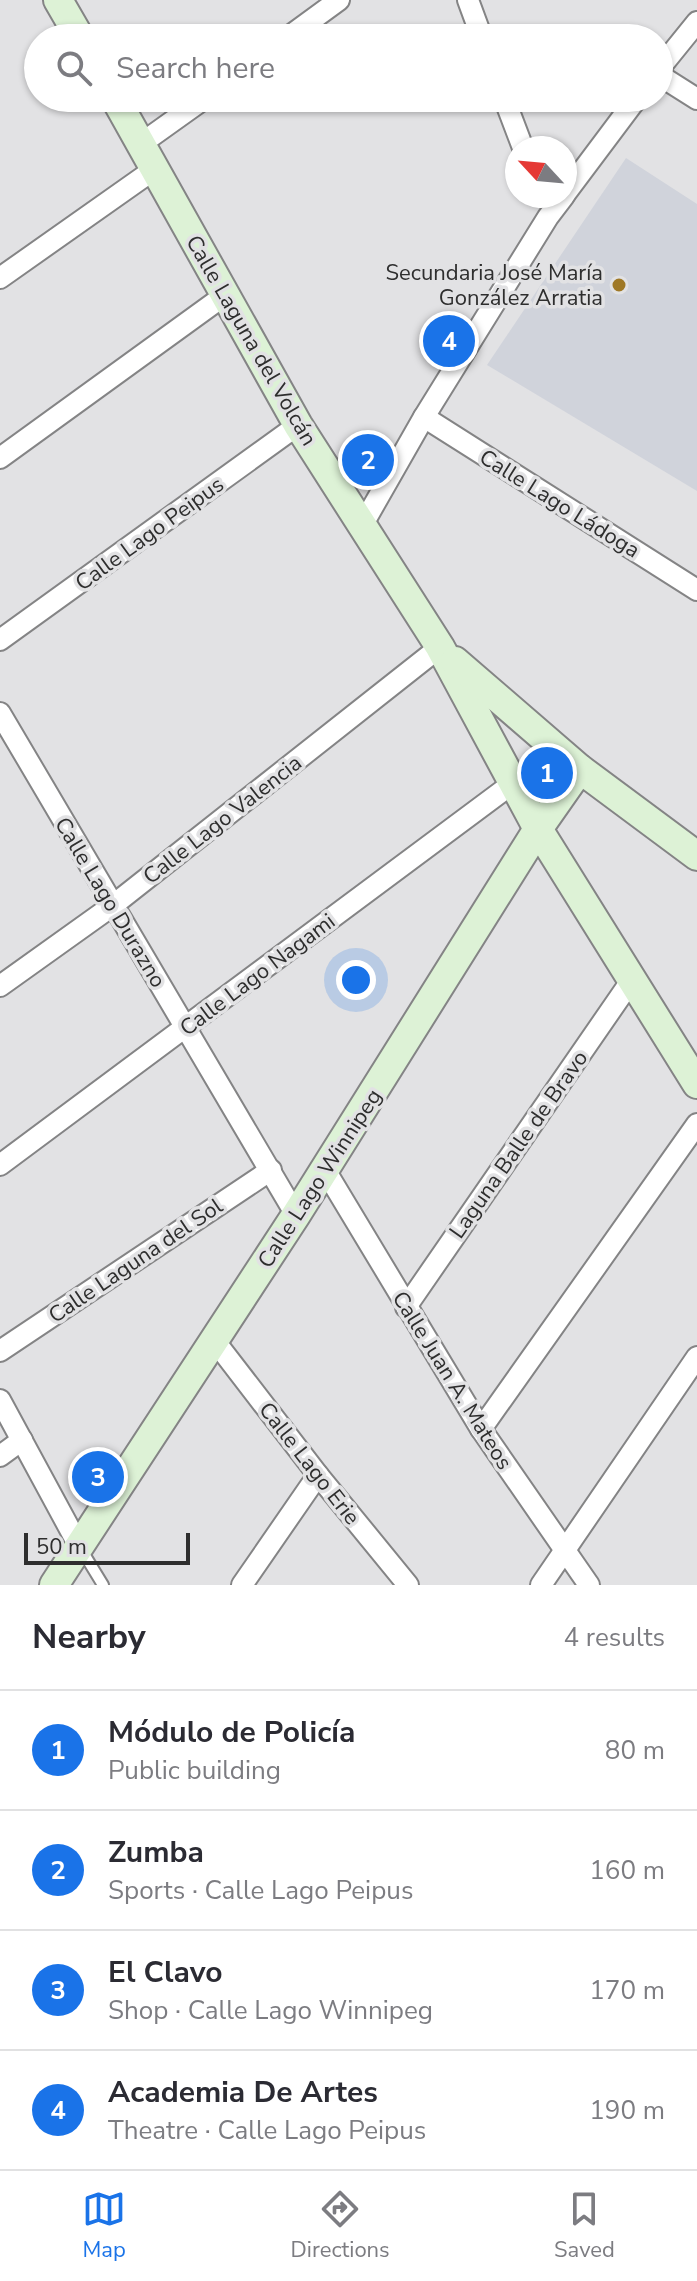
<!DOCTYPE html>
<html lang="en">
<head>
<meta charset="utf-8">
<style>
  body { margin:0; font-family:"Nunito Sans",sans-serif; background:#f2f2f3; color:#2b2b33 }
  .compass { position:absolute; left:505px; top:136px; width:72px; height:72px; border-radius:50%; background:#fff; box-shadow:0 2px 6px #0004; rotate:296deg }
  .scale { position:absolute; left:24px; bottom:20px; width:166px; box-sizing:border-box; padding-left:8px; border:4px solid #2e2e2e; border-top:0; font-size:22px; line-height:28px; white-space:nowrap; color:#2e2e2e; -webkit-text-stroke:6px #e2e2e4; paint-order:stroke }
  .you { position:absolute; left:356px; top:980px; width:28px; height:28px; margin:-20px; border:6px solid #fff; border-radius:50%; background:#1a73e8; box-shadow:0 0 0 12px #1a73e833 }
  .badge { display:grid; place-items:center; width:52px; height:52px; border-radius:50%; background:#1a73e8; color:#fff; font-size:26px; font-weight:700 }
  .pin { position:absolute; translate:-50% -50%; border:4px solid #fff; box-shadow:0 2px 8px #0006 }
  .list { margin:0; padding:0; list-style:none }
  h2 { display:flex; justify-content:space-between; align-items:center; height:104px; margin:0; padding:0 32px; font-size:34px }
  h2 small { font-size:26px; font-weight:400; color:#7c7c81 }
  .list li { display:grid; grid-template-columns:52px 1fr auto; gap:24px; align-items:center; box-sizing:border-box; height:120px; padding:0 32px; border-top:2px solid #e1e1e2 }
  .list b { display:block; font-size:30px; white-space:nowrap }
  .list p { margin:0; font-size:26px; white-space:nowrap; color:#7c7c81 }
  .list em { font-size:26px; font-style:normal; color:#7c7c81 }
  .icon { flex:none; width:44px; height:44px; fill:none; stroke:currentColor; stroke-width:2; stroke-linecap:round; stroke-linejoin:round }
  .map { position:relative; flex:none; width:697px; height:1585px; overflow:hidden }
  .search { position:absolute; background:#fff; box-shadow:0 2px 6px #0004; left:24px; right:24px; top:24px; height:88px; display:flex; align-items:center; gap:20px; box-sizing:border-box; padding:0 28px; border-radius:44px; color:#7c7c81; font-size:30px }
  .sheet { height:584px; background:#fff }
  nav { display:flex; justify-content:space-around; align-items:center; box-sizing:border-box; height:112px; border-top:2px solid #e1e1e2; background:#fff; font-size:22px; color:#7c7c81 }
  nav a { display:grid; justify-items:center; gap:4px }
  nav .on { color:#1a73e8 }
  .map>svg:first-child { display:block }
  .built { fill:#d0d3db }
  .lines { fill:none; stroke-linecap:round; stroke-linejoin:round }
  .lane-casing { stroke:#848485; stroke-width:14 }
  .street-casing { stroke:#848485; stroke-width:24 }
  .secondary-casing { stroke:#848485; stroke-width:32 }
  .lane { stroke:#fff; stroke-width:10 }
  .street { stroke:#fff; stroke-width:20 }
  .secondary { stroke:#ddf2d6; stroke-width:28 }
  .poi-dot { fill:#9f7825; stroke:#e2e2e4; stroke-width:3 }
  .labels { text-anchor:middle; stroke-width:7; stroke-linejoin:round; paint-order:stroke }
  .poi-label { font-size:22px; fill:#2e2e2e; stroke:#e2e2e4; text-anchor:end }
  .street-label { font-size:22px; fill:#2e2e2e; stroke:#e2e2e4 }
</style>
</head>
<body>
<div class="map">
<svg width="697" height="1585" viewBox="0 0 697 1585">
  <rect width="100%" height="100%" fill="#e2e2e4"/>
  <polygon class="built" points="626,158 697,204 697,491 487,365"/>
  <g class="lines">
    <defs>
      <polyline id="lane" points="81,1549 103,1585"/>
      <g id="street">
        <polyline points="468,0 482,38"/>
        <polyline points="287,38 339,0"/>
        <polyline points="659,69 697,22"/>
        <polyline points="659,75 697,99"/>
        <polyline points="504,98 523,148"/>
        <polyline points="142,143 205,98"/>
        <polyline points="565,194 637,98"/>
        <polyline points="0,278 156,168"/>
        <polyline points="424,417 697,590"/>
        <polyline points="0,458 225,295"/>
        <polyline points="363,524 424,417 548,217 564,196"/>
        <polyline points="0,640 298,425"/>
        <polyline points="0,713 296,1215"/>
        <polyline points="0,986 112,906 440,647"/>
        <polyline points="0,1165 513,783"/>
        <polyline points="325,1170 481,1429 589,1585"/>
        <polyline points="406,1307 631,981"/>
        <polyline points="214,1340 318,1475 408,1585"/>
        <polyline points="0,1351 271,1170"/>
        <polyline points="0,1400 79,1546"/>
        <polyline points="481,1429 697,1124"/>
        <polyline points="0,1456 22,1440"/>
        <polyline points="242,1585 318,1475"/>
        <polyline points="541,1585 697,1357"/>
      </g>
      <g id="secondary">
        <polyline points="58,0 80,38"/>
        <polyline points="115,98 298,425 440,647 538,829 697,1084"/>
        <polyline points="455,661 580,769 697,856"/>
        <polyline points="54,1585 296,1215 538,829 580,769"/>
      </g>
    </defs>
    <use href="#lane" class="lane-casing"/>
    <use href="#street" class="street-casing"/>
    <use href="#secondary" class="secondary-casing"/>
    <use href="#lane" class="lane"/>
    <use href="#street" class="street"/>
    <use href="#secondary" class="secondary"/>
  </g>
  <circle class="poi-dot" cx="619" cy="285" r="8"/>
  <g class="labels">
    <g class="poi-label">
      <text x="603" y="280">Secundaria José María<tspan x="603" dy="25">González Arratia</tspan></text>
    </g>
    <g class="street-label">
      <text transform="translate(252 340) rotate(60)" y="8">Calle Laguna del Volcán</text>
      <text transform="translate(560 503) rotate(32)" y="8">Calle Lago Ládoga</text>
      <text transform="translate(149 533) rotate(-36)" y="8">Calle Lago Peipus</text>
      <text transform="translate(222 819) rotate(-38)" y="8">Calle Lago Valencia</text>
      <text transform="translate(111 902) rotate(59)" y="8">Calle Lago Durazno</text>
      <text transform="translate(257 974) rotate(-37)" y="8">Calle Lago Nagami</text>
      <text transform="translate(518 1144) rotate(-55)" y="8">Laguna Balle de Bravo</text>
      <text transform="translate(319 1178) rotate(-57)" y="8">Calle Lago Winnipeg</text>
      <text transform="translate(135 1260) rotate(-34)" y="8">Calle Laguna del Sol</text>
      <text transform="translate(453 1380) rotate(58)" y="8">Calle Juan A. Mateos</text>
      <text transform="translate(310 1463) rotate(52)" y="8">Calle Lago Erie</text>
    </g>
  </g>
</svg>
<svg class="compass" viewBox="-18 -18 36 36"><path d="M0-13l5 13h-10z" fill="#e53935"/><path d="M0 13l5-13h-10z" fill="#7c7c81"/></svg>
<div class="scale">50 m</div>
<div class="you"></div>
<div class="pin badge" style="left:547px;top:773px">1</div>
<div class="pin badge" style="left:368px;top:460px">2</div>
<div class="pin badge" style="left:98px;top:1477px">3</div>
<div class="pin badge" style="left:449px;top:341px">4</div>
<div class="search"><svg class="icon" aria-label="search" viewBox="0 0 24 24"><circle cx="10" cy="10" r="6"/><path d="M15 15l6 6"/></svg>Search here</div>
</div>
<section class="sheet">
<h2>Nearby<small>4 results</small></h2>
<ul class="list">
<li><span class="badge">1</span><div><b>Módulo de Policía</b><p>Public building</p></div><em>80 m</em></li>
<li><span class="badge">2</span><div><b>Zumba</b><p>Sports · Calle Lago Peipus</p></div><em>160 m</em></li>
<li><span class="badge">3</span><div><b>El Clavo</b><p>Shop · Calle Lago Winnipeg</p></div><em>170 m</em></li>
<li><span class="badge">4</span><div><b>Academia De Artes</b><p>Theatre · Calle Lago Peipus</p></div><em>190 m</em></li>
</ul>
</section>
<nav>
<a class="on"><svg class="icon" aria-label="map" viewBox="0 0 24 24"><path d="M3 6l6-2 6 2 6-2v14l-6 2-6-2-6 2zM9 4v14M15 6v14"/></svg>Map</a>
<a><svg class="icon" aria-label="directions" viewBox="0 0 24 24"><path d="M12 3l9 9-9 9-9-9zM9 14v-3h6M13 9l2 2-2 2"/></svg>Directions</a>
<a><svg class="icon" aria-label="saved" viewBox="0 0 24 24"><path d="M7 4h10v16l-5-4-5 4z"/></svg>Saved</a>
</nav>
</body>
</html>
